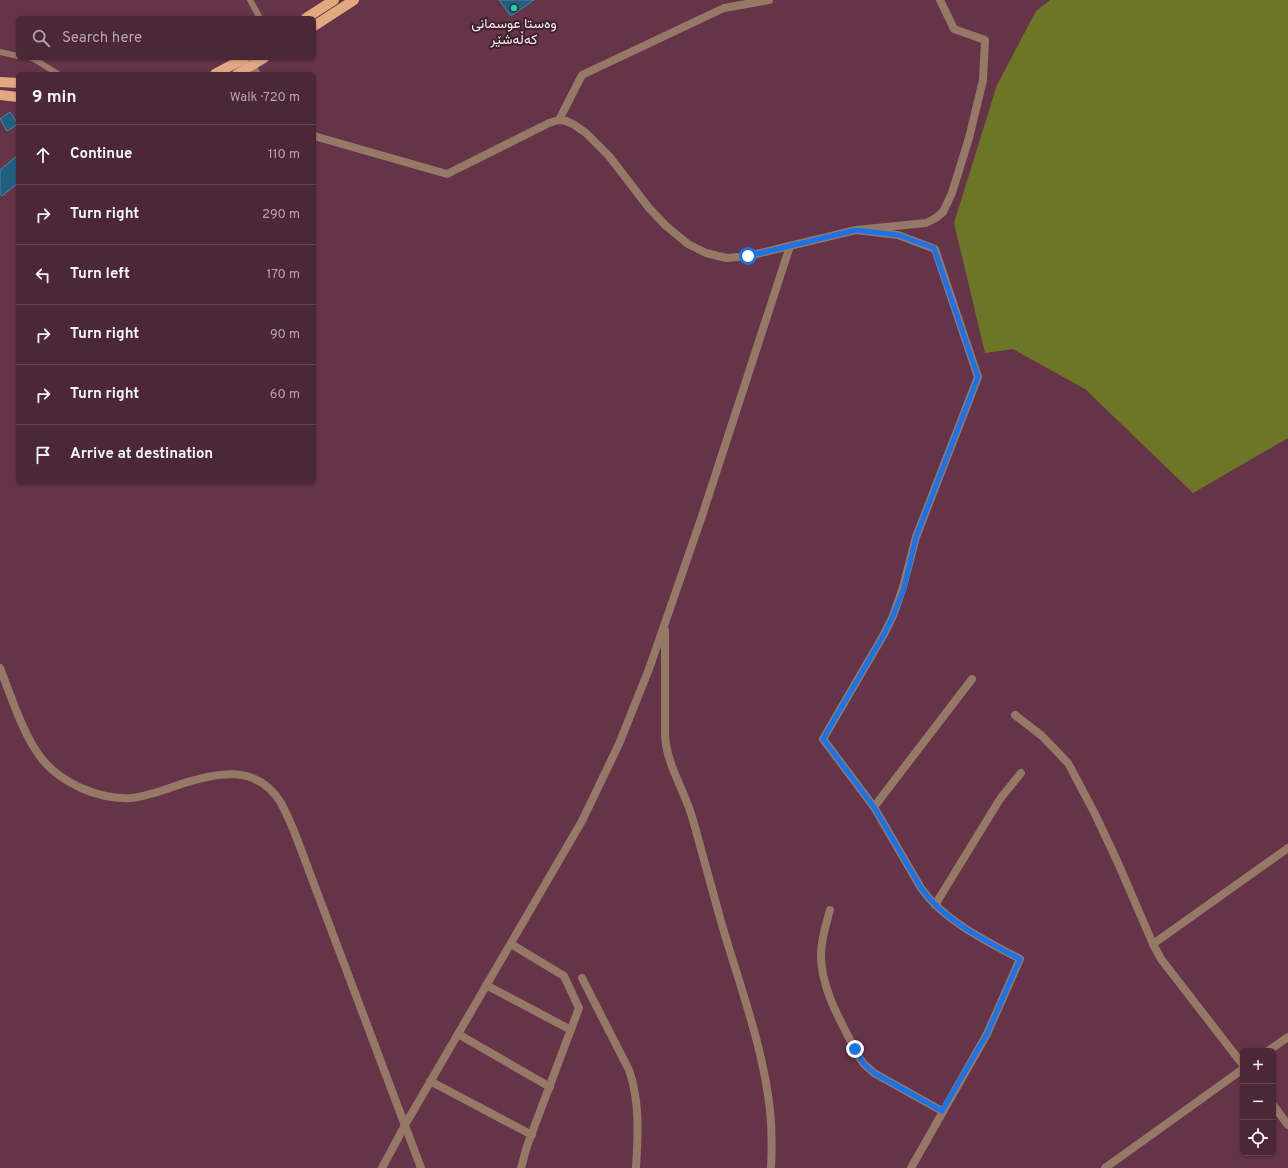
<!DOCTYPE html>
<html lang="en">
<head>
<meta charset="utf-8">
<style>
  body { margin:0; font-family:Overpass,Vazirmatn,sans-serif; background:#563342; color:#f1f3f6 }
  .controls { position:absolute; right:12px; bottom:12px; display:grid; overflow:hidden; border-radius:6px; box-shadow:0 1px 3px #0004 }
  .controls button { width:36px; height:36px; display:grid; place-items:center; padding:0; border:0; border-bottom:1px solid #634451; background:#4c2736; color:#f1f3f6; font:20px sans-serif }
  .stop { position:absolute; width:12px; height:12px; margin:-9px; border:3px solid #1a73e8; border-radius:50%; background:#fff }
  .stop.end { background:#1a73e8; border-color:#fff; box-shadow:0 1px 4px #0008 }
  .list { margin:0; padding:0; list-style:none }
  h2 { display:flex; justify-content:space-between; align-items:center; height:52px; margin:0; padding:0 16px; font-size:17px }
  h2 small { font-size:13px; font-weight:400; color:#b2a5ad }
  .list li { display:grid; grid-template-columns:26px 1fr auto; gap:12px; align-items:center; box-sizing:border-box; height:60px; padding:0 16px; border-top:1px solid #634451 }
  .list b { display:block; font-size:15px; white-space:nowrap }
  .list em { font-size:13px; font-style:normal; color:#b2a5ad }
  .icon { flex:none; width:22px; height:22px; fill:none; stroke:currentColor; stroke-width:2; stroke-linecap:round; stroke-linejoin:round }
  .map { position:relative; flex:none; width:1288px; height:1168px; overflow:hidden }
  .search { position:absolute; background:#4c2736; box-shadow:0 1px 3px #0004; left:16px; top:16px; width:300px; height:44px; display:flex; align-items:center; gap:10px; box-sizing:border-box; padding:0 14px; border-radius:6px; color:#b2a5ad; font-size:15px }
  .panel { position:absolute; background:#4c2736; box-shadow:0 1px 3px #0004; left:16px; top:72px; width:300px; height:412px; border-radius:6px }
  .map>svg:first-child { display:block }
  .forest { fill:#6d7627 }
  .building { fill:#205f80; stroke:#4e84a3 }
  .lines { fill:none; stroke-linecap:round; stroke-linejoin:round }
  .lane { stroke:#957865; stroke-width:6 }
  .street { stroke:#957865; stroke-width:8 }
  .primary { stroke:#e2a880; stroke-width:10 }
  .route { stroke:#1a73e8; stroke-width:5 }
  .poi-dot { fill:#15d5b3; stroke:#3b242d; stroke-width:1.5 }
  .labels { text-anchor:middle; stroke-width:4; stroke-linejoin:round; paint-order:stroke }
  .poi-label { font-size:14px; fill:#fde3ec; stroke:#3b242d }
</style>
</head>
<body>
<div class="map">
<svg width="1288" height="1168" viewBox="0 0 1288 1168">
  <rect width="100%" height="100%" fill="#653448"/>
  <polygon class="forest" points="1050,0 1288,0 1288,438 1193,493 1085,389 1013,349 985,353 954,223 997,85 1036,11"/>
  <g class="building">
    <polygon points="499,0 534,0 511,16"/>
    <polygon points="10,112 18,124 7,131 0,119"/>
    <polygon points="18,155 18,183 2,196 0,194 0,170"/>
  </g>
  <g class="lines">
    <g class="lane">
      <polyline points="250,0 260,18"/>
      <polyline points="0,52 18,56"/>
      <polyline points="31,58 34,59 58,74"/>
    </g>
    <g class="street">
      <polyline points="252,66 257,74"/>
      <polyline points="559,120 582,75 724,8 769,0"/>
      <polyline points="314,136 447,174 549,123 559,120 566,121 573,124 586,133 609,156 649,208 665,225 688,244 706,253 718,256 727,258 748,256 856,230 926,223 936,218 943,212 952,193 969,138 983,80 985,40 954,29 940,0"/>
      <path d="M856,230l42,5 37,14 43,128 -62,160 -13,50 -10,29 -10,20 -60,103 51,68 47,81c22,32 65,53 99,71l-33,75 -76,134"/>
      <path d="M665,630v104c1,31 20,56 28,86 10,35 19,70 29,105 18,61 41,122 48,185 2,20 2,39 1,58"/>
      <path d="M0,668c11,28 24,69 42,91 10,13 24,22 39,29 16,7 32,11 50,10 18,-2 33,-8 50,-14 37,-12 76,-20 100,19 5,9 9,19 13,28l127,337"/>
      <polyline points="1015,715 1042,736 1068,763 1095,814 1118,863 1153,944 1161,959 1243,1065"/>
      <polyline points="874,807 972,679"/>
      <polyline points="935,905 1000,799 1021,773"/>
      <path d="M830,910c-4,14 -9,29 -9,45 0,36 22,70 38,102l5,7 10,9 68,38"/>
      <polyline points="511,944 564,976 579,1008 527,1146 521,1168"/>
      <polyline points="1153,944 1288,848"/>
      <path d="M582,978l47,92c11,31 9,65 7,98"/>
      <polyline points="486,985 571,1030"/>
      <polyline points="458,1034 550,1087"/>
      <polyline points="1268,1051 1288,1037"/>
      <polyline points="430,1081 532,1135"/>
      <polyline points="1273,1105 1288,1125"/>
      <polyline points="382,1168 405,1125 582,821 619,744 649,669 665,623 702,516 790,246"/>
      <polyline points="1105,1168 1243,1069"/>
    </g>
    <g class="primary">
      <polyline points="306,18 334,0"/>
      <polyline points="314,26 354,0"/>
      <polyline points="215,74 245,58"/>
      <polyline points="237,74 264,58"/>
      <polyline points="0,82 18,83"/>
      <polyline points="0,95 18,97"/>
    </g>
  </g>
  <g class="lines">
    <path class="route" d="M748,256l108,-26 42,5 36,13 44,129 -62,160 -12,51 -11,28 -10,20 -60,103 51,68 47,81c22,32 65,53 99,71l-33,75 -45,77 -68,-38 -10,-9 -9,-15"/>
  </g>
  <circle class="poi-dot" cx="514" cy="8" r="4"/>
  <g class="labels">
    <g class="poi-label">
      <text x="514" y="28">وەستا عوسمانی<tspan x="514" dy="16">کەڵەشێر</tspan></text>
    </g>
  </g>
</svg>
<div class="controls">
<button>+</button>
<button>−</button>
<button><svg class="icon" aria-label="locate" viewBox="0 0 24 24"><circle cx="12" cy="12" r="6"/><path d="M12 2v4M12 18v4M2 12h4M18 12h4"/></svg></button>
</div>
<div class="stop" style="left:748px;top:256px"></div>
<div class="stop end" style="left:855px;top:1049px"></div>
<div class="search"><svg class="icon" aria-label="search" viewBox="0 0 24 24"><circle cx="10" cy="10" r="6"/><path d="M15 15l6 6"/></svg>Search here</div>
<section class="panel">
<h2>9 min<small>Walk · 720 m</small></h2>
<ul class="list">
<li><svg class="icon" aria-label="ahead" viewBox="0 0 24 24"><path d="M12 20V5M6 11l6-6 6 6"/></svg><div><b>Continue</b></div><em>110 m</em></li>
<li><svg class="icon" aria-label="right" viewBox="0 0 24 24"><path d="M7 20v-9h11M14 6l5 5-5 5"/></svg><div><b>Turn right</b></div><em>290 m</em></li>
<li><svg class="icon" aria-label="left" viewBox="0 0 24 24"><path d="M17 20v-9H6M10 6l-5 5 5 5"/></svg><div><b>Turn left</b></div><em>170 m</em></li>
<li><svg class="icon" aria-label="right" viewBox="0 0 24 24"><path d="M7 20v-9h11M14 6l5 5-5 5"/></svg><div><b>Turn right</b></div><em>90 m</em></li>
<li><svg class="icon" aria-label="right" viewBox="0 0 24 24"><path d="M7 20v-9h11M14 6l5 5-5 5"/></svg><div><b>Turn right</b></div><em>60 m</em></li>
<li><svg class="icon" aria-label="arrive" viewBox="0 0 24 24"><path d="M6 21V4h12l-3 4 3 4H6"/></svg><div><b>Arrive at destination</b></div></li>
</ul>
</section>
</div>
</body>
</html>
